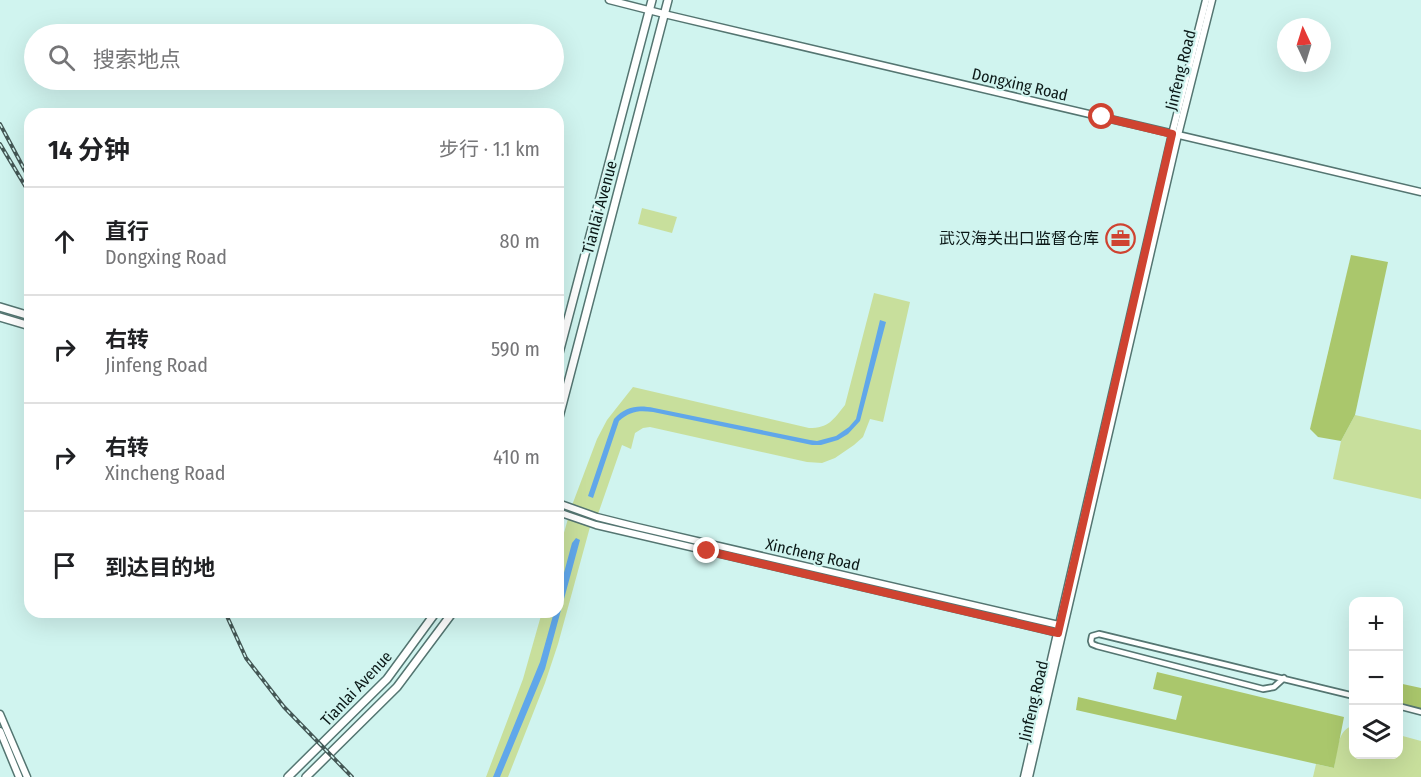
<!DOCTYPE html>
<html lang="zh">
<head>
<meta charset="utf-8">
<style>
  body { margin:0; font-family:"Fira Sans Condensed","Noto Sans SC",sans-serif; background:#f6f6f6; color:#202124 }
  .controls { position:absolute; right:18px; bottom:18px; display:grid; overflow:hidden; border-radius:12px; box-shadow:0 6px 24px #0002 }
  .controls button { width:54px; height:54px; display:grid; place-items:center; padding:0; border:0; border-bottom:2px solid #e0e0e0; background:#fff; color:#202124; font:30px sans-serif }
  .compass { position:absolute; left:1277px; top:18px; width:54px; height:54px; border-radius:50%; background:#fff; box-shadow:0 6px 24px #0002; rotate:356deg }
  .stop { position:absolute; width:18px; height:18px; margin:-14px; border:4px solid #cf4331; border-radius:50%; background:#fff }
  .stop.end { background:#cf4331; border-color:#fff; box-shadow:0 2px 6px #0008 }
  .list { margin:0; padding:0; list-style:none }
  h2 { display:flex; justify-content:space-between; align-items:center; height:78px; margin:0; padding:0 24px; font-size:26px }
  h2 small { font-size:20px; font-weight:400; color:#757577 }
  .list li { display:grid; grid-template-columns:39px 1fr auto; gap:18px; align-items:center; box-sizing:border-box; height:108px; padding:0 24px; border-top:2px solid #e0e0e0 }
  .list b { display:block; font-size:22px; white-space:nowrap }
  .list p { margin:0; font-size:20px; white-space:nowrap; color:#757577 }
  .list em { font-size:20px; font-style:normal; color:#757577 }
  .icon { flex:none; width:33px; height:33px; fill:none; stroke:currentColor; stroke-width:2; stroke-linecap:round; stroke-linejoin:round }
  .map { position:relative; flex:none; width:1421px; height:777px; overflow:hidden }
  .search { position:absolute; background:#fff; box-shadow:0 6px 24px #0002; left:24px; top:24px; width:540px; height:66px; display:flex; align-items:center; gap:15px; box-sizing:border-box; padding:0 21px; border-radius:33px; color:#757577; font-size:22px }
  .panel { position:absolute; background:#fff; box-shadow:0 6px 24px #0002; left:24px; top:108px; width:540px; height:510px; border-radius:18px }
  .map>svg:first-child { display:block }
  .green { fill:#c8df9c }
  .forest { fill:#aac76c }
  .water { fill:#60a7ea }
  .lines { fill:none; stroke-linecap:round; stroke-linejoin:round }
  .minor-casing { stroke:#547571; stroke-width:8 }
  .tertiary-casing { stroke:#547571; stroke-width:9 }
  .secondary-casing { stroke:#547571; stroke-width:10 }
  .minor { stroke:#fff; stroke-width:4.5 }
  .tertiary { stroke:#fff; stroke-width:6 }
  .secondary { stroke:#fff; stroke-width:7 }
  .rail-casing { stroke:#445755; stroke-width:4 }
  .rail { stroke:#d0f4ef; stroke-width:1.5; stroke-dasharray:4.5; stroke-linecap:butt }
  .route { stroke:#cf4331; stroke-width:8 }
  .labels { text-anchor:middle; stroke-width:4.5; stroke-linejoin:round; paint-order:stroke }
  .street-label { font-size:16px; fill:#0b1817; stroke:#d0f4ef }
  .poi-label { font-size:16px; fill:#0b1817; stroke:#d0f4ef; text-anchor:end }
</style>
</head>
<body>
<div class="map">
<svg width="1421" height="777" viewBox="0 0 1421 777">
  <rect width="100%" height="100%" fill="#d0f4ef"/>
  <g class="green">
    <polygon points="642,208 677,217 672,233 638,224"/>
    <path d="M874,293l36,9 -27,120 -13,-3 -7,18 -9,8 -19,13 -13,5 -15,-1 -157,-35 -7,1 -8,5 -4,16 -9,-4 -25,72 -4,-1 -35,128 -13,39 -37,94h-22l37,-98 19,-67h16v-58l13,-46 26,-69 10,-19 26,-33 176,41c20,0 24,-8 36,-23z"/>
    <polygon points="1355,415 1421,430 1421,499 1333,479 1341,441"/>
    <path d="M1353,726l1,28h44l1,-19 22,6v36h-108l3,-13 18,4c3,-15 3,-39 19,-42z"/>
  </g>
  <g class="forest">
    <polygon points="1351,255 1388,262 1355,415 1341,441 1318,437 1310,429"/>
    <polygon points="1157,672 1344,717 1334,768 1076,710 1078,697 1176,720 1182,696 1153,689"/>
    <polygon points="1398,683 1421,688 1421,712 1399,706"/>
  </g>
  <g class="water">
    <path d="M880,320l6,2 -26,99 -12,13 -10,6 -17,5h-9l-159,-33c-14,-2 -23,-1 -34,9l-26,77 -5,-2 26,-77c12,-13 24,-14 40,-11l156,32 7,1 19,-5 13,-9 7,-8z"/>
    <polygon points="576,538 580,540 545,669 500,777 493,777 540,662 554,612 558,612 558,595 572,543"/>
  </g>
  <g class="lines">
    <defs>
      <g id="minor">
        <path d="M1284,678l-10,9 -11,2 -166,-43 -5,-2 -1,-3 1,-5 7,-2c85,21 170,41 255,62"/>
        <polyline points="1398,706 1421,712"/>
      </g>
      <g id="tertiary">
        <polyline points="609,0 664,14 1421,192"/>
        <polyline points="558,503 597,517 633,526 1063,626"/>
        <polyline points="558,512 596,525 1059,633"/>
        <polyline points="0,714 27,777"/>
        <polyline points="0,731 19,777"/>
        <polyline points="1024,777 1172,134 1206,0"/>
        <polyline points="1029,777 1178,135 1212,0"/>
      </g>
      <g id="secondary">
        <polyline points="0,307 30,316"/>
        <polyline points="0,317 30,326"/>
        <polyline points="558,357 652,0"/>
        <polyline points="558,421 668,0"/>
        <polyline points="288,777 387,679 436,612"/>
        <polyline points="306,777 397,687 453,612"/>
      </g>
    </defs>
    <use href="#minor" class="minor-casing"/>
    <use href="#tertiary" class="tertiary-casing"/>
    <use href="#secondary" class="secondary-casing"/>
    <use href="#minor" class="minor"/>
    <use href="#tertiary" class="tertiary"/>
    <use href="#secondary" class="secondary"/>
    <defs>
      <g id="rail">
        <polyline points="0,124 30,180"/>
        <polyline points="0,144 30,194"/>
        <polyline points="225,612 246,658 284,707 352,777"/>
      </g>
    </defs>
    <use href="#rail" class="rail-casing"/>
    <use href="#rail" class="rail"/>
  </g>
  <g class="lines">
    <polyline class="route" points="707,551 1058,633 1172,134 1102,117"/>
  </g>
  <defs>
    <symbol id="office-ring" viewBox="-11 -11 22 22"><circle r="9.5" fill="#d0f4ef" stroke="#cf4331" stroke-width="1.5"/><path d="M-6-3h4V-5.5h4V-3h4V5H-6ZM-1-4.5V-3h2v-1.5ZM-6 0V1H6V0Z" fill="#cf4331"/></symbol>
  </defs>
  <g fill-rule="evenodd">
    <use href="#office-ring" x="1104" y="222" width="33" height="33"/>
  </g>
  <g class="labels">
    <g class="street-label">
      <text transform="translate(1180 70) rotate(-76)" y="6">Jinfeng Road</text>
      <text transform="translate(1020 84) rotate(13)" y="6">Dongxing Road</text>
      <text transform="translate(599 207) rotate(-75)" y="6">Tianlai Avenue</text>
      <text transform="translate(813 554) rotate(13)" y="6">Xincheng Road</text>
      <text transform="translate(356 688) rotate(-47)" y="6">Tianlai Avenue</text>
      <text transform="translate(1033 701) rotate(-77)" y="6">Jinfeng Road</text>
    </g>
    <g class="poi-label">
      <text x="1099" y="244">武汉海关出口监督仓库</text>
    </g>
  </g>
</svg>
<div class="controls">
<button>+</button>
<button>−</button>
<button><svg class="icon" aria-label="layers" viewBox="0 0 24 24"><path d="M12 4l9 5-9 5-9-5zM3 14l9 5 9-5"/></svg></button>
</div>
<svg class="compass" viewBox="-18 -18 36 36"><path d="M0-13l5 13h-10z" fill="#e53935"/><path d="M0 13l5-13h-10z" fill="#757577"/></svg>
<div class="stop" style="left:1102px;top:117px"></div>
<div class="stop end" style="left:707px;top:551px"></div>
<div class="search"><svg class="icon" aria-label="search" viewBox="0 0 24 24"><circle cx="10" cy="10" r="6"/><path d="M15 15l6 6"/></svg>搜索地点</div>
<section class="panel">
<h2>14 分钟<small>步行 · 1.1 km</small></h2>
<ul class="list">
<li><svg class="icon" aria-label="ahead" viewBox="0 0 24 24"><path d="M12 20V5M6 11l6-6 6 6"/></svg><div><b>直行</b><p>Dongxing Road</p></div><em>80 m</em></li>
<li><svg class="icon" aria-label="right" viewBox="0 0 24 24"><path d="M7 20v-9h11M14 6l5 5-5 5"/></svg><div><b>右转</b><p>Jinfeng Road</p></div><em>590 m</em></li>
<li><svg class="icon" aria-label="right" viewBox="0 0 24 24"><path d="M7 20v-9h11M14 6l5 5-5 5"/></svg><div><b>右转</b><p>Xincheng Road</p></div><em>410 m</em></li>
<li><svg class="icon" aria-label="arrive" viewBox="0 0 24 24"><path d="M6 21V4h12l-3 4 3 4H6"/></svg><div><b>到达目的地</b></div></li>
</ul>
</section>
</div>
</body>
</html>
